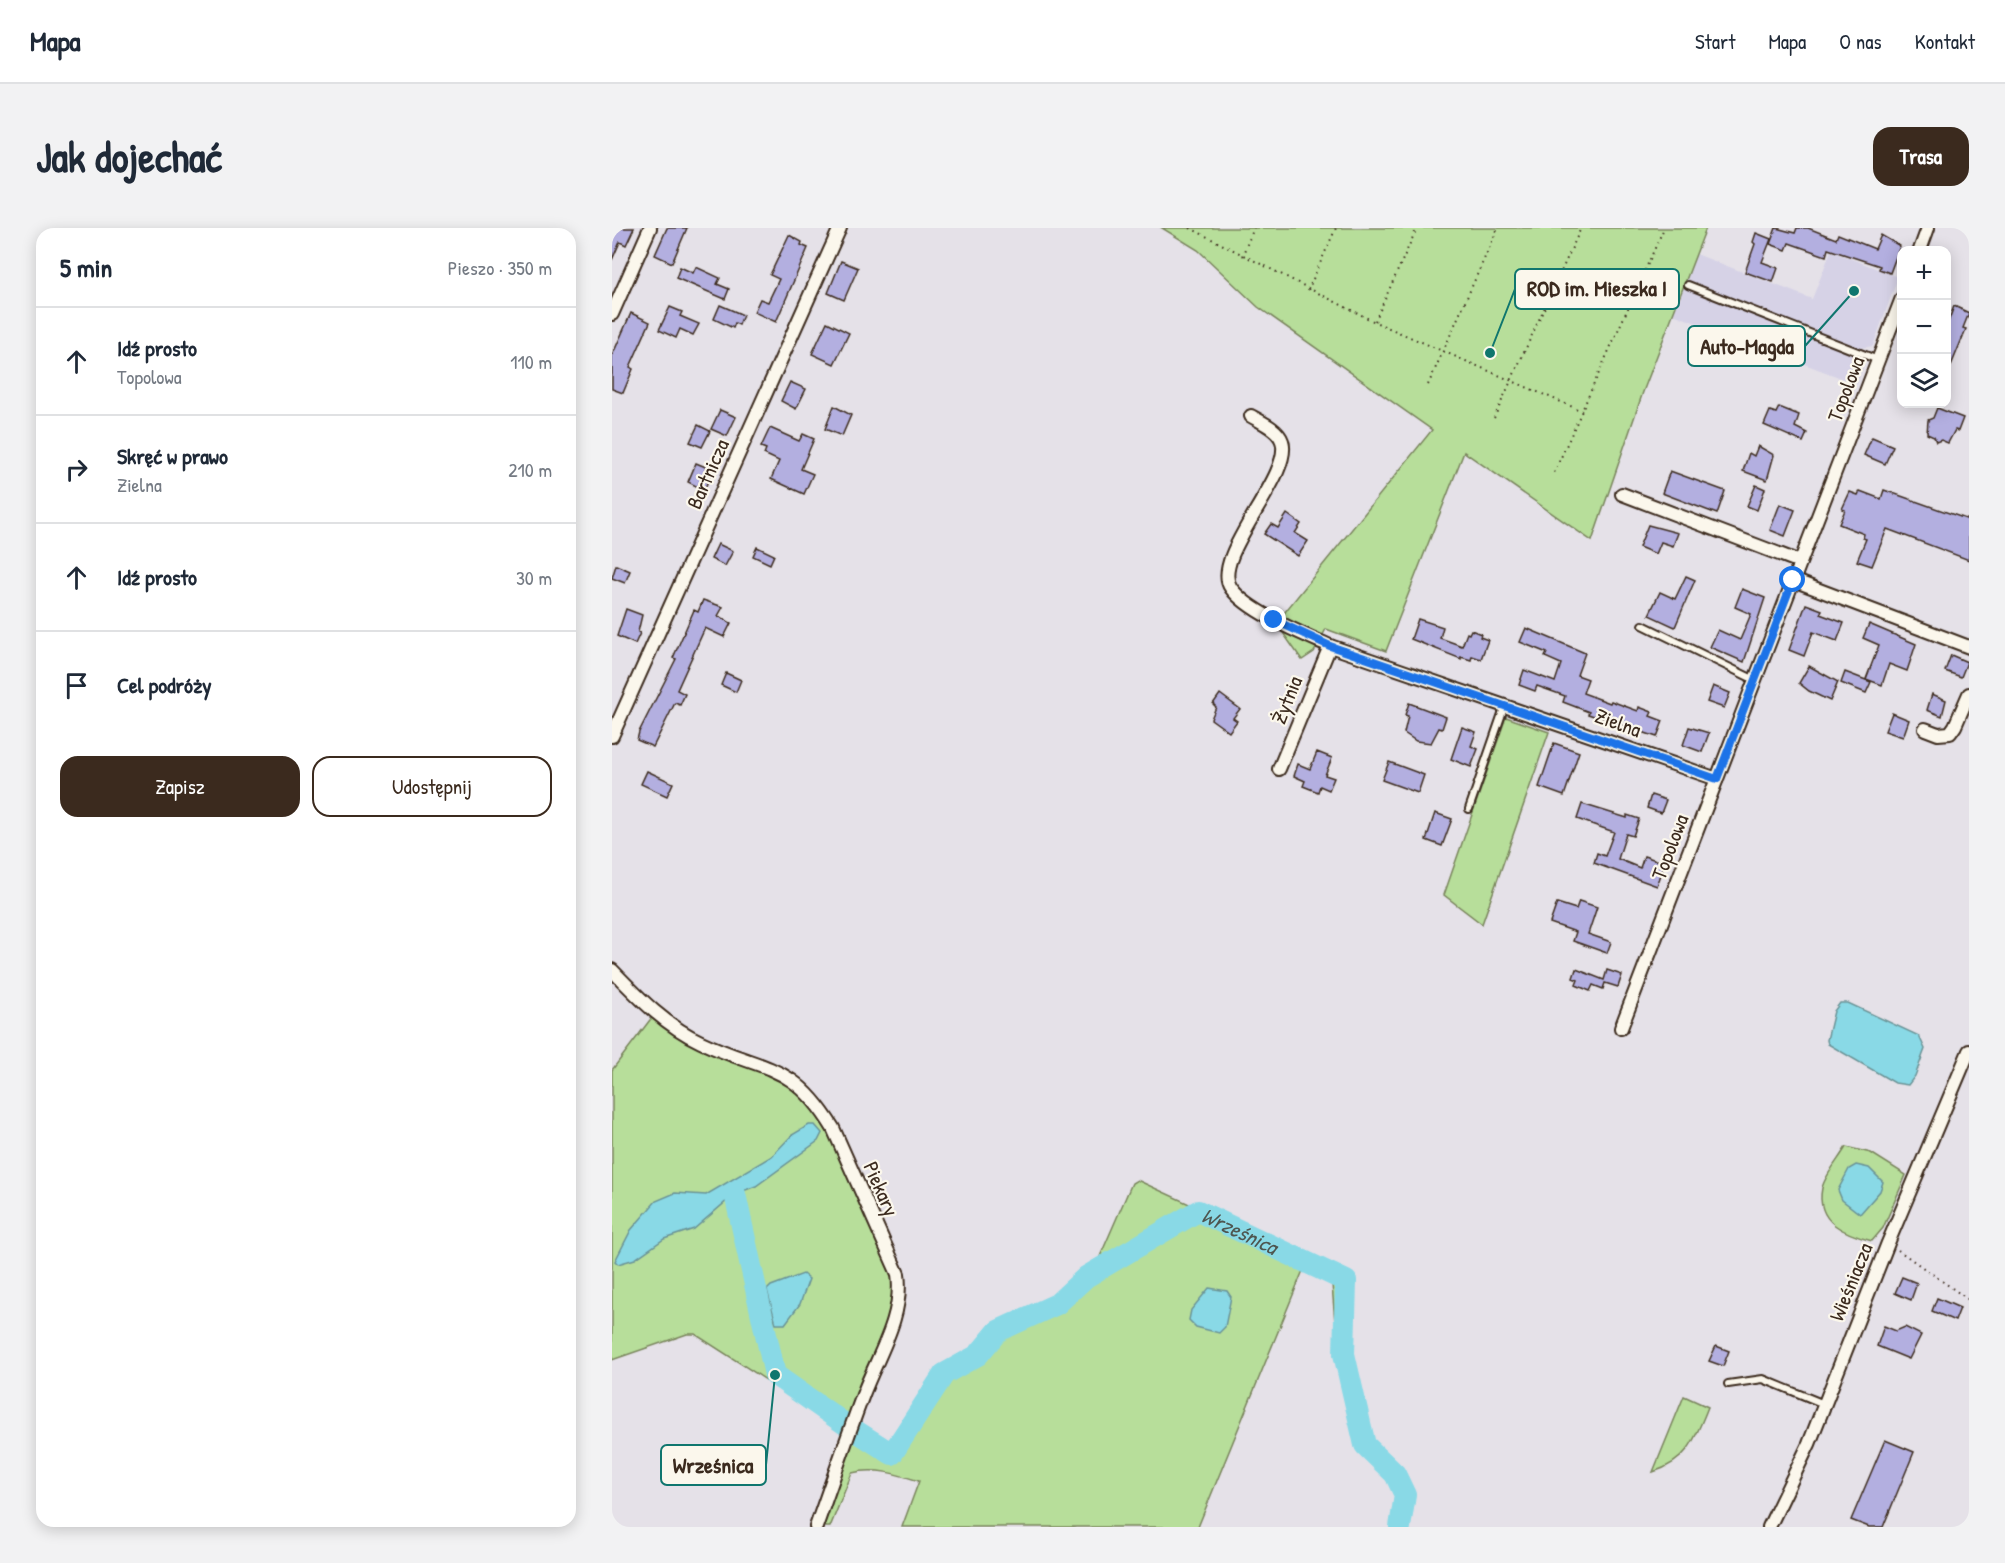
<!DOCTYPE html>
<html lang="pl">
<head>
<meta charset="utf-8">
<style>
  body { margin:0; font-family:"Patrick Hand",sans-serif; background:#f2f2f3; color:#1f2937 }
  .controls { position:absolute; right:18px; top:18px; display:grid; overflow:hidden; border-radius:12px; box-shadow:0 3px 15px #0003 }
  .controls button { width:54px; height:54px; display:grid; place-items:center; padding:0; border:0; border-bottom:2px solid #e0e1e3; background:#fff; color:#1f2937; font:30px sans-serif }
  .stop { position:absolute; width:18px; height:18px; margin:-14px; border:4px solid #1a73e8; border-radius:50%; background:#fff }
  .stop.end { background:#1a73e8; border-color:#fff; box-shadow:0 2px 6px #0008 }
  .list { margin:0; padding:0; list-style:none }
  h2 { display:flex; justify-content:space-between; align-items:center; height:78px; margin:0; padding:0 24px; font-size:26px }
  h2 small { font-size:20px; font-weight:400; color:#747a83 }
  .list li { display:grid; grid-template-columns:39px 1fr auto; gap:18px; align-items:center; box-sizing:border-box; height:108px; padding:0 24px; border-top:2px solid #e0e1e3 }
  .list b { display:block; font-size:22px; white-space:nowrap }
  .list p { margin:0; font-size:20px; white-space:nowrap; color:#747a83 }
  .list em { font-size:20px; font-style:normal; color:#747a83 }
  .actions { display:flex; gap:12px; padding:18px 24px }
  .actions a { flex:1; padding:14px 0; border:2px solid #3b2a1e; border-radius:18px; text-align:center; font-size:21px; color:#3b2a1e }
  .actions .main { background:#3b2a1e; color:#fff }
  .icon { flex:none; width:33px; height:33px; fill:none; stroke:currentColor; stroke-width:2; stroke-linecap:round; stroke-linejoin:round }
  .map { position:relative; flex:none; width:1357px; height:1299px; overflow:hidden; border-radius:18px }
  header { display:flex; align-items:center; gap:36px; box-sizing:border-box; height:84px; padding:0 30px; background:#fff; border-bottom:2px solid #e0e1e3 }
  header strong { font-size:28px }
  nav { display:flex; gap:33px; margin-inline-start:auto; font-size:21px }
  .intro { display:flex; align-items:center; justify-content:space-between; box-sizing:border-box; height:144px; padding:0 36px }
  h1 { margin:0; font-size:42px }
  .button { padding:15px 27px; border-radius:18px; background:#3b2a1e; color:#fff; font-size:21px; font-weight:700 }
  main { display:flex; gap:36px; padding:0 36px }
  aside { flex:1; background:#fff; border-radius:18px; box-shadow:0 3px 15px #0003 }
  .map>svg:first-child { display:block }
  .built { fill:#d6d2e6 }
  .green { fill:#b7de9a; stroke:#79845c; stroke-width:1.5 }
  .water { fill:#89d9e6; stroke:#6a9396; stroke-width:1.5 }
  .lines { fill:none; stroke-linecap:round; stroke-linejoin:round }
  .river { stroke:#89d9e6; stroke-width:22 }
  .building { fill:#b3afe0; stroke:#3b2a1e; stroke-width:1.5 }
  .service-casing { stroke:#3b2a1e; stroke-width:10 }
  .minor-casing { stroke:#3b2a1e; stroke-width:16 }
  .path { stroke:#3b2a1e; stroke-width:2; stroke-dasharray:1.5 4.5; stroke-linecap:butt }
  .service { stroke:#fbf7ec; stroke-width:6 }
  .minor { stroke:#fbf7ec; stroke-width:12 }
  .route { stroke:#1a73e8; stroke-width:8 }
  .labels { text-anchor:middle; stroke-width:4.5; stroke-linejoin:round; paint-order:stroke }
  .street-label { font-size:21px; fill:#3b2a1e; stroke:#fbf7ec }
  .water-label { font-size:22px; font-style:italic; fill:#4e5650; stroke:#fbf7ec }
  .leader { fill:none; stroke:#0f766e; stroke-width:2 }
  .callout-dot { fill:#0f766e; stroke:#fbf7ec; stroke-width:2 }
  .callout { fill:#fbf7ec; stroke:#0f766e; stroke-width:2 }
  .callout-label { font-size:22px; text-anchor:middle; font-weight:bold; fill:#3b2a1e }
</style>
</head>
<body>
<header>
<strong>Mapa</strong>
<nav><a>Start</a><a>Mapa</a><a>O nas</a><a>Kontakt</a></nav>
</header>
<div class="intro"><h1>Jak dojechać</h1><a class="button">Trasa</a></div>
<main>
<aside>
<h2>5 min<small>Pieszo · 350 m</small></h2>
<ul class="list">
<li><svg class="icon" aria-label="ahead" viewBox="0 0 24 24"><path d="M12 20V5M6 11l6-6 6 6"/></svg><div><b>Idź prosto</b><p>Topolowa</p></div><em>110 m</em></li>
<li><svg class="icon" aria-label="right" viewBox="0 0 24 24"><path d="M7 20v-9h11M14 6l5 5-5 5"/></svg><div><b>Skręć w prawo</b><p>Zielna</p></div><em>210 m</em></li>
<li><svg class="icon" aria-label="ahead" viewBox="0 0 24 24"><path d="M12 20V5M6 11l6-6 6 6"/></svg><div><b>Idź prosto</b></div><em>30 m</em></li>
<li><svg class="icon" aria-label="arrive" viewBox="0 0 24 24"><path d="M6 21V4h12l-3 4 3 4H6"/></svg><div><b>Cel podróży</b></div></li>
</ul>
<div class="actions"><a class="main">Zapisz</a><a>Udostępnij</a></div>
</aside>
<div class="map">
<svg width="1357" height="1299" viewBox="0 0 1357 1299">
  <rect width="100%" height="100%" fill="#e5e1e8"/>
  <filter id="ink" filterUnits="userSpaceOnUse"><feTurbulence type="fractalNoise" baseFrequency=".0167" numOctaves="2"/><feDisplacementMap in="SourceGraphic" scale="12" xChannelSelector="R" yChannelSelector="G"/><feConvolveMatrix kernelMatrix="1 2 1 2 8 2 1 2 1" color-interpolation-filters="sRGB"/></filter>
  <g filter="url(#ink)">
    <polygon class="built" points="1219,23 1286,49 1261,118 1249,120 1246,128 1252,136 1245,156 1061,86 1084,26 1200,71"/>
    <g class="green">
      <polygon points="550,0 1094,0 1031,164 980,313 852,224 774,423 714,401 702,424 690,432 664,395 820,202 646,79 586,22"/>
      <polygon points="894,489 937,504 870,696 832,667"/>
      <path d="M41,788l130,63 33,31 15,25 60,136c13,37 -31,122 -46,160l-150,-97h-8l-75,26v-290z"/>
      <path d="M1234,919l25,6 35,22 -23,53 -11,13c-26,-7 -57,-18 -50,-53 3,-13 17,-29 24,-41z"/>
      <path d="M525,952l211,97v77l20,90 31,29 10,23 -5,31h-7c2,-10 6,-24 4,-34 -3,-16 -34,-34 -44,-50l-19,-80 -6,-79 -28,-16 -106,259h-296l17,-46c-22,-7 -44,-14 -67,-8l-22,54h-9l35,-100 35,22 51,-77 36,-21 17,-22 46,-20 -2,5c25,-10 40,-30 64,-43l-8,-3 37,-85z"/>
      <path d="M1072,1168l24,11c-13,32 -20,54 -55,65z"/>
    </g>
    <g class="water">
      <polygon points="1228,775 1236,775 1307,808 1313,821 1303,848 1296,857 1283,855 1216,816 1215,812 1222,783"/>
      <polygon points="197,897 203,897 210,905 206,913 144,958 123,966 82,1001 52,1011 23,1031 6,1036 3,1033 19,1002 44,973 63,965 94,967 160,928 180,907"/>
      <polygon points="1244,937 1257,940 1271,954 1268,963 1248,986 1230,972 1226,962 1237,941"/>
      <polygon points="191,1046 197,1051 188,1076 173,1096 164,1096 155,1062 159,1058"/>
      <polygon points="597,1060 615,1063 619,1069 613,1099 607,1105 584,1099 577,1092 579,1082"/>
    </g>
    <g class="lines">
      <g class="river">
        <polyline points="123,966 163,1147 233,1196"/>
        <path id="s1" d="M244,1203l36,23 52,-80 34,-19 20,-24 59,-27 29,-27 112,-66 148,70 -2,73 21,91 30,29 10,21 -5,32"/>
      </g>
    </g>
    <g class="building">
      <polygon points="0,0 22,0 14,17 8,14 0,32"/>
      <polygon points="55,0 75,0 60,35 43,27"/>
      <polygon points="1164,0 1183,5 1185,0 1196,0 1224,11 1226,6 1263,21 1269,7 1288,18 1278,45 1267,41 1268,38 1216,21 1214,28 1177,15 1174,22 1158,16"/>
      <polygon points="1144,5 1159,11 1150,34 1166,40 1161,54 1133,44 1143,16 1141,14"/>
      <polygon points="177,7 190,14 189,17 196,20 164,94 142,84 148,71 156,74 167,51 158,47"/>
      <polygon points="229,33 246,40 232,72 216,65"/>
      <polygon points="68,39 81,45 84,39 108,50 105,56 117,61 113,71 64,50"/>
      <polygon points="108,77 131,87 127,97 123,95 121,100 102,91"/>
      <polygon points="1342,78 1357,85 1351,100 1354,101 1336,145 1335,97"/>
      <polygon points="58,79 70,84 68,88 87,96 81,107 68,101 64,110 47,102"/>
      <polygon points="19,85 38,94 18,139 21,141 11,165 0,161 0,128"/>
      <polygon points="215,94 237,105 222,136 200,126"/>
      <polygon points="178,154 194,161 184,181 169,173"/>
      <polygon points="222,178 239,187 230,208 213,201"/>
      <polygon points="1167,179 1187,187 1183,199 1195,205 1191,214 1152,197 1158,183 1164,185"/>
      <polygon points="1325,180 1351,190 1346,203 1343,202 1336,215 1329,212 1324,214 1322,209 1315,206 1316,192 1321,190"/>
      <polygon points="108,182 124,189 115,208 99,201"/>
      <polygon points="86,197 98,203 90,219 78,214"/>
      <polygon points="158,200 187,213 191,206 202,211 189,241 201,246 192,266 159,251 167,233 152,226 154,221 149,219"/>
      <polygon points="1260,209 1281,218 1273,236 1252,227"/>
      <polygon points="1146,218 1162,227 1155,252 1131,243 1137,225 1142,228"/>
      <polygon points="84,235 101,242 92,262 76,254"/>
      <polygon points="1058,243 1113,263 1105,286 1050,265"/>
      <polygon points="1144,257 1153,261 1145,282 1135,278"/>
      <polygon points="1272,262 1357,292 1357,332 1275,301 1260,338 1245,333 1254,311 1251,310 1252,306 1227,296 1233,282 1230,281 1238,264 1246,267 1248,263 1269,271"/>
      <polygon points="1168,276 1183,282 1173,308 1158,302"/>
      <polygon points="675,286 689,296 683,305 696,313 686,328 652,306 659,296 666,300"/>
      <polygon points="1036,297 1066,305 1061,318 1049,314 1044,326 1027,319"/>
      <polygon points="106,316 121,323 113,338 99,331"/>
      <polygon points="145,319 162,327 158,336 141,328"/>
      <polygon points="4,337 18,343 13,355 0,350"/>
      <polygon points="1074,348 1083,352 1063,399 1037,387 1048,364 1063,371"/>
      <polygon points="1130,361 1153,370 1132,434 1098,419 1106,402 1128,412 1139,386 1123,379"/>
      <polygon points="91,372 111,379 106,388 119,395 112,409 93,400 65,462 73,466 68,477 63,475 41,519 25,512 27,504 64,431 61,430 82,382 86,384"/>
      <polygon points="1194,376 1210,382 1208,386 1232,395 1225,413 1201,404 1192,428 1177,422"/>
      <polygon points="14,381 30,387 26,404 28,405 23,416 5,408"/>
      <polygon points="806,391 831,399 828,410 850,418 855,405 857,406 859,402 869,406 868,409 876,412 869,431 860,428 859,432 849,429 849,431 799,411"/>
      <polygon points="1257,396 1304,416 1295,443 1277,436 1270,457 1254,451 1267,417 1251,410"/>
      <polygon points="914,400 973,425 965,447 976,451 971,465 998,475 999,473 1026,483 1027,479 1040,484 1038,488 1051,493 1045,509 976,486 977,484 951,474 953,468 925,458 923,463 907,457 912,442 943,454 949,436 933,429 935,425 908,414"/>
      <polygon points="1339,427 1355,434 1349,449 1333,443"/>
      <polygon points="1197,438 1226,454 1218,473 1197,463 1187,455"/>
      <polygon points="1233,444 1259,454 1254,465 1229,455"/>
      <polygon points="114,445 129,452 124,464 109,457"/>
      <polygon points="1101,458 1118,465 1112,480 1095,474"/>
      <polygon points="608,466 628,481 621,490 625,493 617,504 599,491 604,479 601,476"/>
      <polygon points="1320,466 1334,472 1330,488 1315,482"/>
      <polygon points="797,475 834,489 830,501 827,500 819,515 804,513 792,505 796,488 793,487"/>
      <polygon points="1280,485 1297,492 1291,509 1273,503"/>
      <polygon points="850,499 864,504 859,518 866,521 859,539 839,531"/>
      <polygon points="1077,499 1097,505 1090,524 1071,517"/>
      <polygon points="942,515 967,524 952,568 927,559"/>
      <polygon points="705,524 720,530 713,547 722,550 717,562 708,558 706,564 691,558 693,553 682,548 686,536 698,541"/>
      <polygon points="777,534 812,547 806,565 770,552"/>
      <polygon points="35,543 61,555 55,568 29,556"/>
      <polygon points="1039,567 1054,572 1049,585 1035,580"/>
      <polygon points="970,576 1015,590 1015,587 1027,591 1021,608 1014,606 1006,631 1028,640 1032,628 1053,635 1045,658 982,635 985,625 993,628 1002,604 965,591"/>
      <polygon points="823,585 840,591 830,618 814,612"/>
      <polygon points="967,673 985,679 976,706 999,714 995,725 961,713 964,704 938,695 945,675 964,681"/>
      <polygon points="964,741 992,752 995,742 1010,747 1006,759 993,755 991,761 981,757 978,763 964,757 966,752 961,750"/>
      <polygon points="1290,1049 1305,1055 1299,1072 1283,1065"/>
      <polygon points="1325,1070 1348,1080 1343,1093 1320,1083"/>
      <polygon points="1272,1098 1284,1103 1293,1099 1309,1107 1297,1131 1265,1118"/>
      <polygon points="1104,1118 1117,1123 1111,1138 1097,1133"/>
      <polygon points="1273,1212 1302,1224 1271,1299 1257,1299 1239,1292"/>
    </g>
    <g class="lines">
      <defs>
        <g id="service">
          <polyline points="1076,57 1266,132"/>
          <polyline points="1031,397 1143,452"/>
          <polyline points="857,581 893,477"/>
          <polyline points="1116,1156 1151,1151 1212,1176"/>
        </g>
        <g id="minor">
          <polyline points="1308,22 1316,0"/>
          <polyline points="0,86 38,0"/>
          <path d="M639,188c10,6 27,13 31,25 12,34 -73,117 -51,147 17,24 72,46 99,58l387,133"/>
          <polyline points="1010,266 1188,334"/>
          <polyline points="1181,352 1357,419"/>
          <polyline points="1313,501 1326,506 1338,505 1343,498 1357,466"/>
          <polyline points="0,508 228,0"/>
          <polyline points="667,541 718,418"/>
          <path d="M0,742c27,28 54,56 89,72 63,30 91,19 132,86l65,146c6,42 -20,81 -34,118 -17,45 -32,90 -48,135"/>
          <polyline points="1009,800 1290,70"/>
          <polyline points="1157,1299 1197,1216 1276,1015 1357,823"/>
        </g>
      </defs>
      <use href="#service" class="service-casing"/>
      <use href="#minor" class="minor-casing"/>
      <g class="path">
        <polyline points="578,0 763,94 970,183"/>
        <polyline points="630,28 642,0"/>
        <polyline points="696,62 724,0"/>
        <polyline points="763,93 805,0"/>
        <polyline points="816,157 886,0"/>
        <polyline points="882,190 969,0"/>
        <polyline points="942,245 1052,0"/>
        <polyline points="1286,1022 1357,1072"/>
      </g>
      <use href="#service" class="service"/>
      <use href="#minor" class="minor"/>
    </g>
  </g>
  <g class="lines" filter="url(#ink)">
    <polyline class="route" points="662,392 718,418 1105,551 1181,352"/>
  </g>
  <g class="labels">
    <g class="street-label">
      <text transform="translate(1234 161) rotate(-69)" y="7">Topolowa</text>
      <text transform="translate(96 246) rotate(-66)" y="7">Bartnicza</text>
      <text transform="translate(675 472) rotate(-68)" y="7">Żytnia</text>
      <text transform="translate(1006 495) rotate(20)" y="7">Zielna</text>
      <text transform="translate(1058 619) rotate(-69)" y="7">Topolowa</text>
      <text transform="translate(269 961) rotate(66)" y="7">Piekary</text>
      <text transform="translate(1239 1054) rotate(-68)" y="7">Wieśniacza</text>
    </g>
    <g class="water-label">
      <text dy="8" stroke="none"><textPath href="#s1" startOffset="489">Wrześnica</textPath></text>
    </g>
  </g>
  <path class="leader" d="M878 125L903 61M1242 63L1193 118M163 1147L154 1237"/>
  <g class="callout-dot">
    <circle cx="878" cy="125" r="6"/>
    <circle cx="1242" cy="63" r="6"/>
    <circle cx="163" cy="1147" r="6"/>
  </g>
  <g class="callout">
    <rect x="903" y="41" width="164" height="40" rx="6"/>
    <rect x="1076" y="98" width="117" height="40" rx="6"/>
    <rect x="49" y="1217" width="105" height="40" rx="6"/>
  </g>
  <g class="callout-label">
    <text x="985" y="68">ROD im. Mieszka I</text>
    <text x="1135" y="126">Auto-Magda</text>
    <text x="101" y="1245">Wrześnica</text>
  </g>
</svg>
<div class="controls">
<button>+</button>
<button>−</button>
<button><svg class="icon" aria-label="layers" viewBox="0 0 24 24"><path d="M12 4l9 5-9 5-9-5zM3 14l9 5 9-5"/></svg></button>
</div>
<div class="stop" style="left:1181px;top:352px"></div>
<div class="stop end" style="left:662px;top:392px"></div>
</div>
</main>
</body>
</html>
